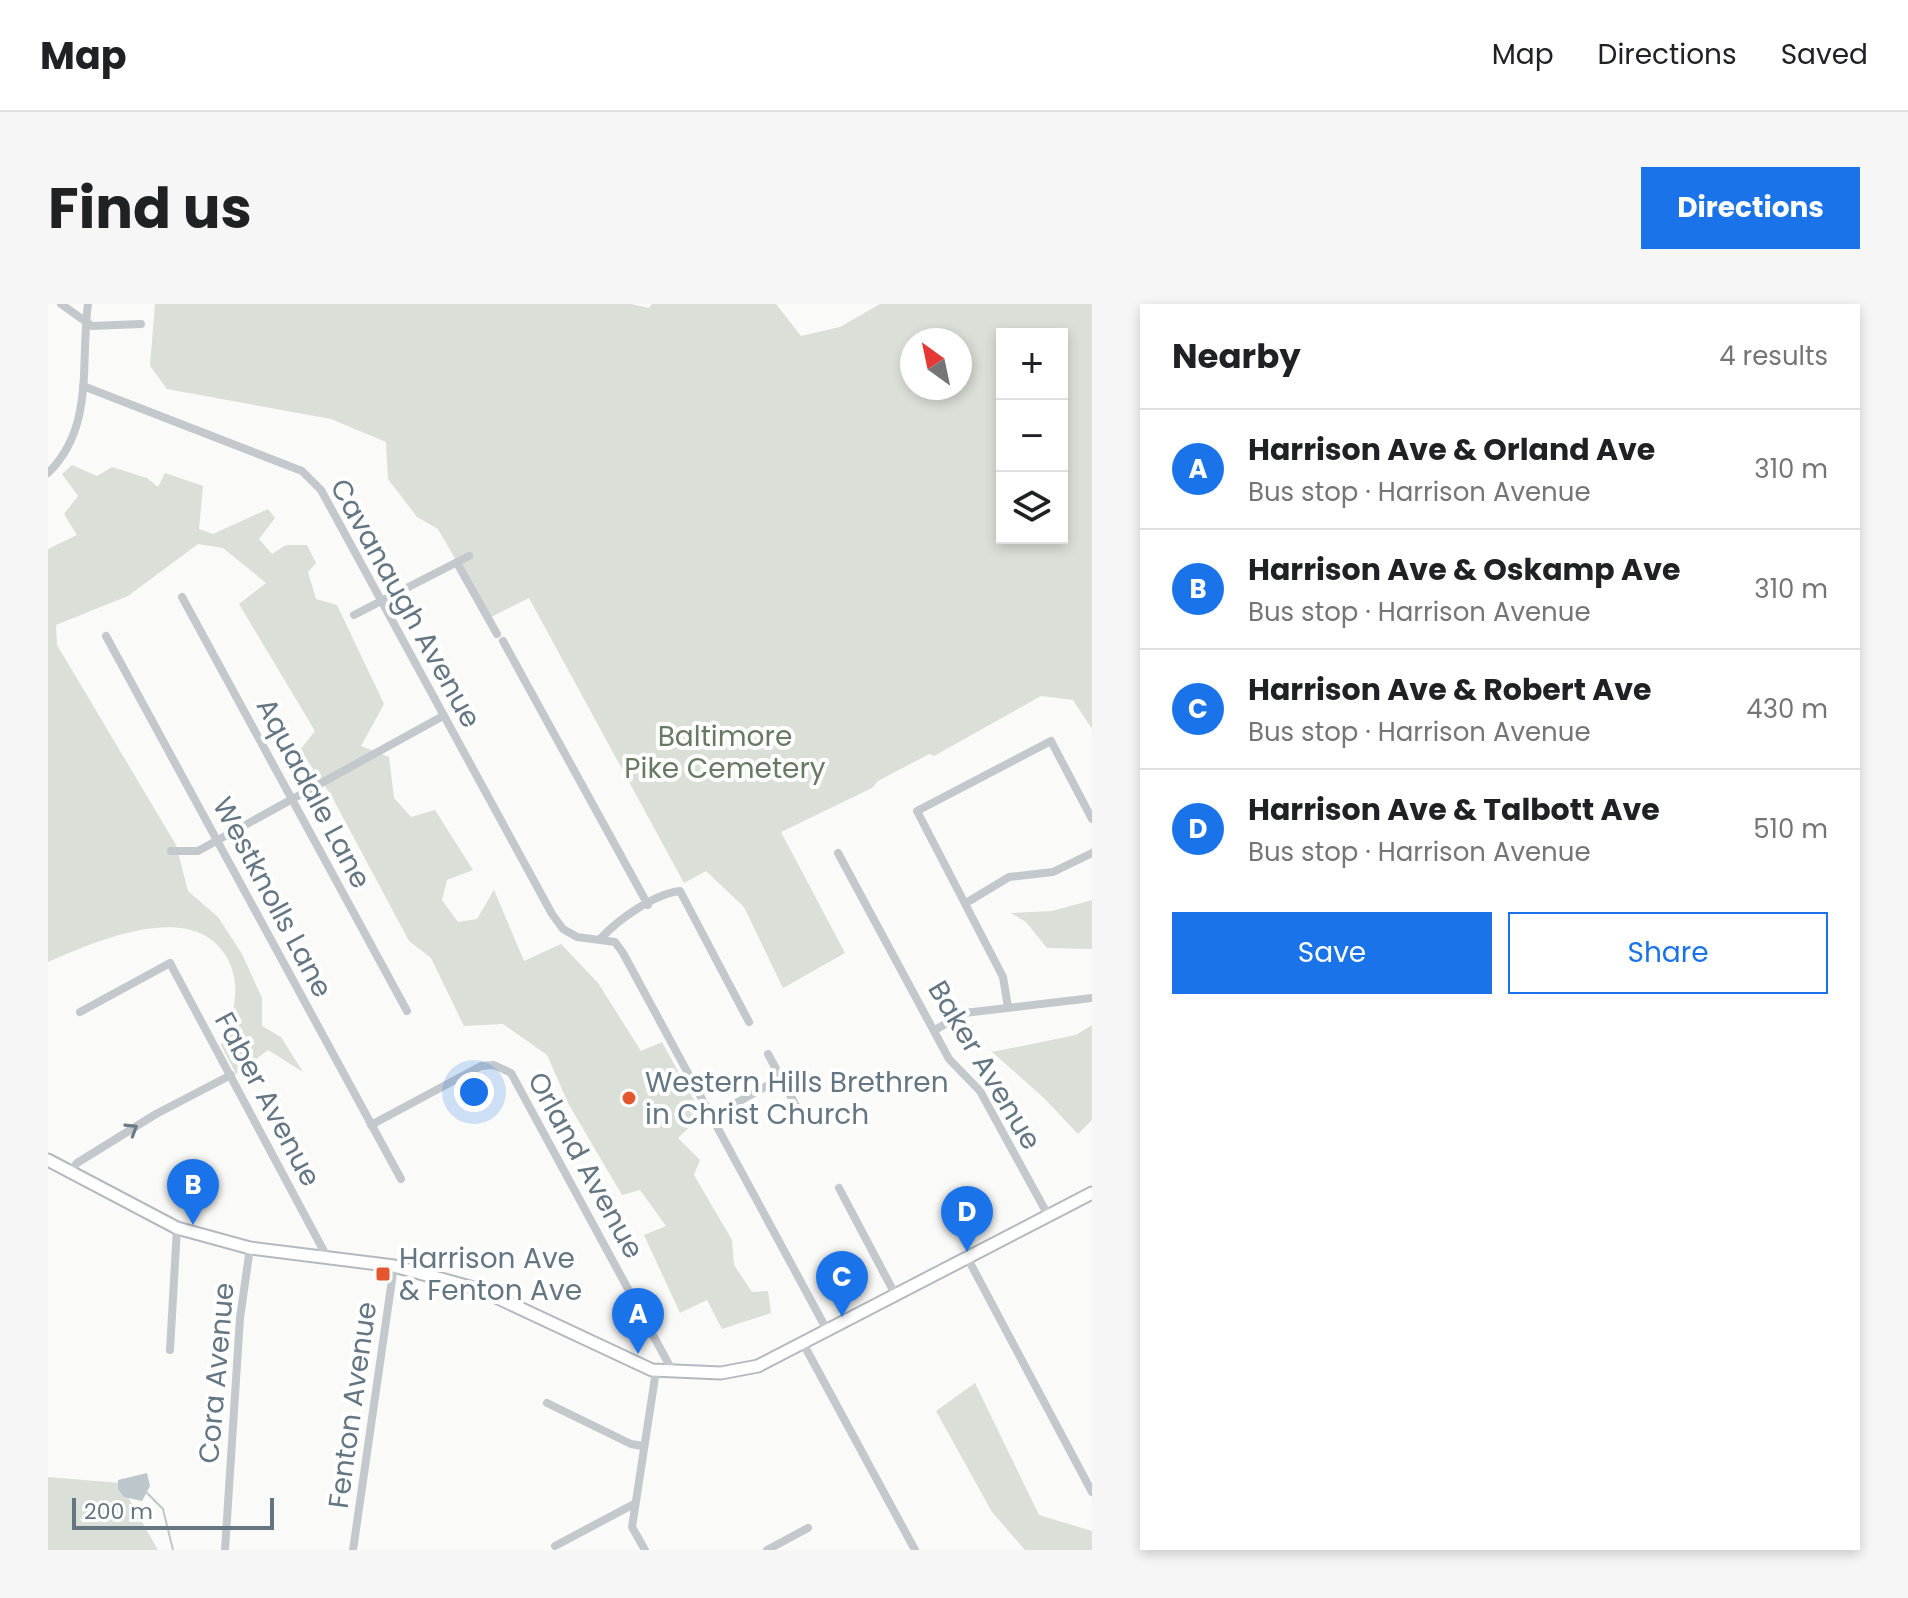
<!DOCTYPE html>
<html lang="en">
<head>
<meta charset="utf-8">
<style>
  body { margin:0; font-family:Poppins,sans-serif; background:#f6f6f6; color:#202124 }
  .controls { position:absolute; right:24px; top:24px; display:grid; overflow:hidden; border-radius:0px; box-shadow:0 4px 12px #0003 }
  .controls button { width:72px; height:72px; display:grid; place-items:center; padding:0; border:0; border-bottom:2px solid #e0e0e0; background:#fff; color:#202124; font:40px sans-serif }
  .compass { position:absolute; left:852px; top:24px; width:72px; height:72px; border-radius:50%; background:#fff; box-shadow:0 4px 12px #0003; rotate:327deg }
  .scale { position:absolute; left:24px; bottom:20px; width:202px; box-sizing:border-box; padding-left:8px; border:4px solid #657683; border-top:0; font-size:22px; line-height:28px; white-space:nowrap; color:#657683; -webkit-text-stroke:6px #fff; paint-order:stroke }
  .you { position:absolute; left:426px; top:788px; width:28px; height:28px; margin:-20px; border:6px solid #fff; border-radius:50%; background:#1a73e8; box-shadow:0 0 0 12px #1a73e833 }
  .badge { display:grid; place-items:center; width:52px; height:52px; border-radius:50%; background:#1a73e8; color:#fff; font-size:26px; font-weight:700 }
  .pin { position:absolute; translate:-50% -66px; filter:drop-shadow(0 2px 4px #0008) }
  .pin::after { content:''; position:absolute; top:42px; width:28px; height:24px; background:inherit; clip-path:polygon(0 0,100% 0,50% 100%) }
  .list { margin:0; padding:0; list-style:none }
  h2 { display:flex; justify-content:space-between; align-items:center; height:104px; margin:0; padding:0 32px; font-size:34px }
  h2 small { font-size:26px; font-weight:400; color:#757577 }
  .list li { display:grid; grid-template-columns:52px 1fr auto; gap:24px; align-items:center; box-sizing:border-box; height:120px; padding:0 32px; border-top:2px solid #e0e0e0 }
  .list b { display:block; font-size:30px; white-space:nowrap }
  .list p { margin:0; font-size:26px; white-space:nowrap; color:#757577 }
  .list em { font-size:26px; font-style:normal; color:#757577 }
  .actions { display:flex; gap:16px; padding:24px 32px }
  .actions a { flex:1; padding:18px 0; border:2px solid #1a73e8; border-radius:0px; text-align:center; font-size:28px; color:#1a73e8 }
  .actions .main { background:#1a73e8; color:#fff }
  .icon { flex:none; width:44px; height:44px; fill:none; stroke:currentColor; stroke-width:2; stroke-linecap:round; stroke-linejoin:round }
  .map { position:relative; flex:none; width:1044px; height:1246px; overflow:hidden; border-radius:0px }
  header { display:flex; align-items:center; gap:48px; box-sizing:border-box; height:112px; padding:0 40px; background:#fff; border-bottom:2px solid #e0e0e0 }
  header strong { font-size:38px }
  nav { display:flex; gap:44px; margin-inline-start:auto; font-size:28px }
  .intro { display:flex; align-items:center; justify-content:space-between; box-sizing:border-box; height:192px; padding:0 48px }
  h1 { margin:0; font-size:56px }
  .button { padding:20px 36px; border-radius:0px; background:#1a73e8; color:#fff; font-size:28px; font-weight:700 }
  main { display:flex; gap:48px; padding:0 48px }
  aside { flex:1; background:#fff; border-radius:0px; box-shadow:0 4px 12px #0003 }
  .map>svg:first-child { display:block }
  .green { fill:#dadfd7; fill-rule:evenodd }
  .water { fill:#bbc7cb }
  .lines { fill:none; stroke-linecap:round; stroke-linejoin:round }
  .stream { stroke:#bbc7cb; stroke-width:2 }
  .secondary-casing { stroke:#b3babf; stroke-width:15 }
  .street { stroke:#c3c8cc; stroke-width:8 }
  .secondary { stroke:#fff; stroke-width:11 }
  .oneway { stroke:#6a7a87 }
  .poi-dot { fill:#e4572e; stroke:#fff; stroke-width:3 }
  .labels { text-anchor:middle; stroke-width:8; stroke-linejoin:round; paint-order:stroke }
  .street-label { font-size:28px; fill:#657683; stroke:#fff }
  .park-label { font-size:28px; fill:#687a64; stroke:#fff }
  .poi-label { font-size:28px; fill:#657683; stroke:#fff; text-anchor:start }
</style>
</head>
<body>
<header>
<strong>Map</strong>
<nav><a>Map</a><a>Directions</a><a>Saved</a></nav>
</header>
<div class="intro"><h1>Find us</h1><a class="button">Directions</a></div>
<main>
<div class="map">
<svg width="1044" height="1246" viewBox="0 0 1044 1246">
  <rect width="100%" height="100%" fill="#fafaf8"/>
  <g class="green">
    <path d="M107,0h476l18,4 3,-4h124l25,32 39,-9 40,-23h212v425l-19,-29 -32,-4 -107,60 -5,-2 -51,27 -6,7 -91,44 64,121 -62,35 -39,-81 -38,-36 -22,12 -155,-285 -40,20 -51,-89 -21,-12 -29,-38 -2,-37 -55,-23 -164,-30 -17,-23zM954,30h60v204h-60zM864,36h48v48h-48z"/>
    <path d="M24,161l25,11 15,-9 35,11 11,9 7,-14 38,13 -4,43 14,5 55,-25 7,9 -16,21 13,15 14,-9h21l9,18 -8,9 8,27 21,6 47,99 -23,42 28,11 5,41 17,19 24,-7 38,60 -26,10 -5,20 16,22 19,-3 17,-29 30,71 37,-17 37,39 43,68 21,-9 40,73 -24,23 22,22 -6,15 38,65 2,25 18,27 16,-1 3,22 -49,16 -15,-29 -27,13 -36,-78 22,-9 -26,-36 -18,5 -53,-90 -22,-50 -44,-31 -39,2 -33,-68 -22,-17 -78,-146 -31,-45 15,-19 -76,-127 27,-21 -43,-35 -25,-4 -70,52 -72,29 1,20 119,200 12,46 30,26 24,37 20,44v28l19,11 22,35 -35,-22 -32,24 -15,-29c13,-31 23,-62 3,-92 -36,-53 -130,-11 -176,9v-413l29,-14 -13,-21 14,-18 -16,-22z"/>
    <polygon points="1044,596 1044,645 999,644 978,618 963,609 1004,607"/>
    <polygon points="1044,721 1044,816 1030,830 996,794 944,748 1028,731"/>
    <polygon points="927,1079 991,1211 1044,1227 1044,1246 977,1246 944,1208 888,1107"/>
    <polygon points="0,1173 72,1179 110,1246 0,1246"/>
  </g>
  <polygon class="water" points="99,1169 102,1182 94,1197 76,1193 70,1185 70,1176"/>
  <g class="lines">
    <polyline class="stream" points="98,1188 115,1205 125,1246"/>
    <defs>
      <polyline id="secondary" points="0,856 129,924 202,944 346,962 433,986 604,1066 673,1069 710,1062 1044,889"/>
    </defs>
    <use href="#secondary" class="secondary-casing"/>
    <g class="street">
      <polyline points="13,0 44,22 93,20"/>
      <polyline points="35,82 254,167 273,186 504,610 515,625 529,633 567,638 575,649 780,1028"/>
      <path d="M0,169c47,-46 32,-110 40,-169"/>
      <polyline points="409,259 449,330"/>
      <polyline points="134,293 359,707"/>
      <polyline points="306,311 421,252"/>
      <polyline points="58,332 353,875"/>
      <polyline points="455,337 600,601"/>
      <polyline points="123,547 150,547 395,412"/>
      <polyline points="790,549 901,755 932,787 1001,913"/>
      <polyline points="918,599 961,573 1005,568 1044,549"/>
      <path d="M553,634c18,-19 53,-44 79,-47l69,131"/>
      <polyline points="960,703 955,673 869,507 1003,437 1044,515"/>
      <polyline points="32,708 122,659 279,953"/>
      <polyline points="887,726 916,709 1044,694"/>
      <polyline points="720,750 754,813"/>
      <polyline points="665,812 733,774"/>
      <polyline points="323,821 433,762 446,761 463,769 625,1068"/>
      <polyline points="21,869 29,859 108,810 183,771"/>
      <polyline points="791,884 848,992"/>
      <polyline points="920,955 1044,1188"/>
      <polyline points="756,1041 867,1246"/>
      <polyline points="122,1046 129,924"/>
      <polyline points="499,1099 583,1140 595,1142"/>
      <polyline points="507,1242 586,1200"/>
      <polyline points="177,1246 192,1014 202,944"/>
      <polyline points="305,1246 346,962"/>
      <polyline points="597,1246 584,1223 608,1067"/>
      <polyline points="719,1246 760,1224"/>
    </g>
    <use href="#secondary" class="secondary"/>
  </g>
  <defs><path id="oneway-chevron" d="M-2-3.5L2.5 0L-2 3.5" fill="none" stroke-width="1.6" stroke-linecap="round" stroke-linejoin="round" transform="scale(2)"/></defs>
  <use class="oneway" href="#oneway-chevron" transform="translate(84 825) rotate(-32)"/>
  <g class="poi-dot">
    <circle cx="581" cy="794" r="8"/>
    <rect x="327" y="962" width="16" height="16" rx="4"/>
  </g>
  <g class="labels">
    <g class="street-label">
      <text transform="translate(358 299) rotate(61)" y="10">Cavanaugh Avenue</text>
      <text transform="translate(266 489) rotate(62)" y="10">Aquadale Lane</text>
      <text transform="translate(225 593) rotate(62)" y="10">Westknolls Lane</text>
      <text transform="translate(937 761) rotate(59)" y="10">Baker Avenue</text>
      <text transform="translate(220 795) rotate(62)" y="10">Faber Avenue</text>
      <text transform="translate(538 861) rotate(61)" y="10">Orland Avenue</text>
      <text transform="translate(168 1069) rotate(-85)" y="10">Cora Avenue</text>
      <text transform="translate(304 1101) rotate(-82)" y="10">Fenton Avenue</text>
    </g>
    <g class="park-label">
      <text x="677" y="442">Baltimore<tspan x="677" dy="32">Pike Cemetery</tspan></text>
    </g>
    <g class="poi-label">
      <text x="597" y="788">Western Hills Brethren<tspan x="597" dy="32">in Christ Church</tspan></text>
      <text x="351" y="964">Harrison Ave<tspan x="351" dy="32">&amp; Fenton Ave</tspan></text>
    </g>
  </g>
</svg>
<div class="controls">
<button>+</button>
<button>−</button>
<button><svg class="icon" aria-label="layers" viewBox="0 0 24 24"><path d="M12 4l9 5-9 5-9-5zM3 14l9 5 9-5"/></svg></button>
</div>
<svg class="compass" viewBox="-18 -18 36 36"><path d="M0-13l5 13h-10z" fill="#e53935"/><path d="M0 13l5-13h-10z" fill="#757577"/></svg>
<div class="scale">200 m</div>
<div class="you"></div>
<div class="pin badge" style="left:590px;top:1050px">A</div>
<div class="pin badge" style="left:145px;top:921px">B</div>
<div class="pin badge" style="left:794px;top:1013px">C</div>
<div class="pin badge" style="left:919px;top:948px">D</div>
</div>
<aside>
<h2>Nearby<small>4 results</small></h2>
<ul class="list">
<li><span class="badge">A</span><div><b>Harrison Ave &amp; Orland Ave</b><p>Bus stop · Harrison Avenue</p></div><em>310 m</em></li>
<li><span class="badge">B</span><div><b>Harrison Ave &amp; Oskamp Ave</b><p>Bus stop · Harrison Avenue</p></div><em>310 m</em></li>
<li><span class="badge">C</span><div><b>Harrison Ave &amp; Robert Ave</b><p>Bus stop · Harrison Avenue</p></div><em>430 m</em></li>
<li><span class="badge">D</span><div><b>Harrison Ave &amp; Talbott Ave</b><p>Bus stop · Harrison Avenue</p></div><em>510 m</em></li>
</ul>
<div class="actions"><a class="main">Save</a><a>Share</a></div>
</aside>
</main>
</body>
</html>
